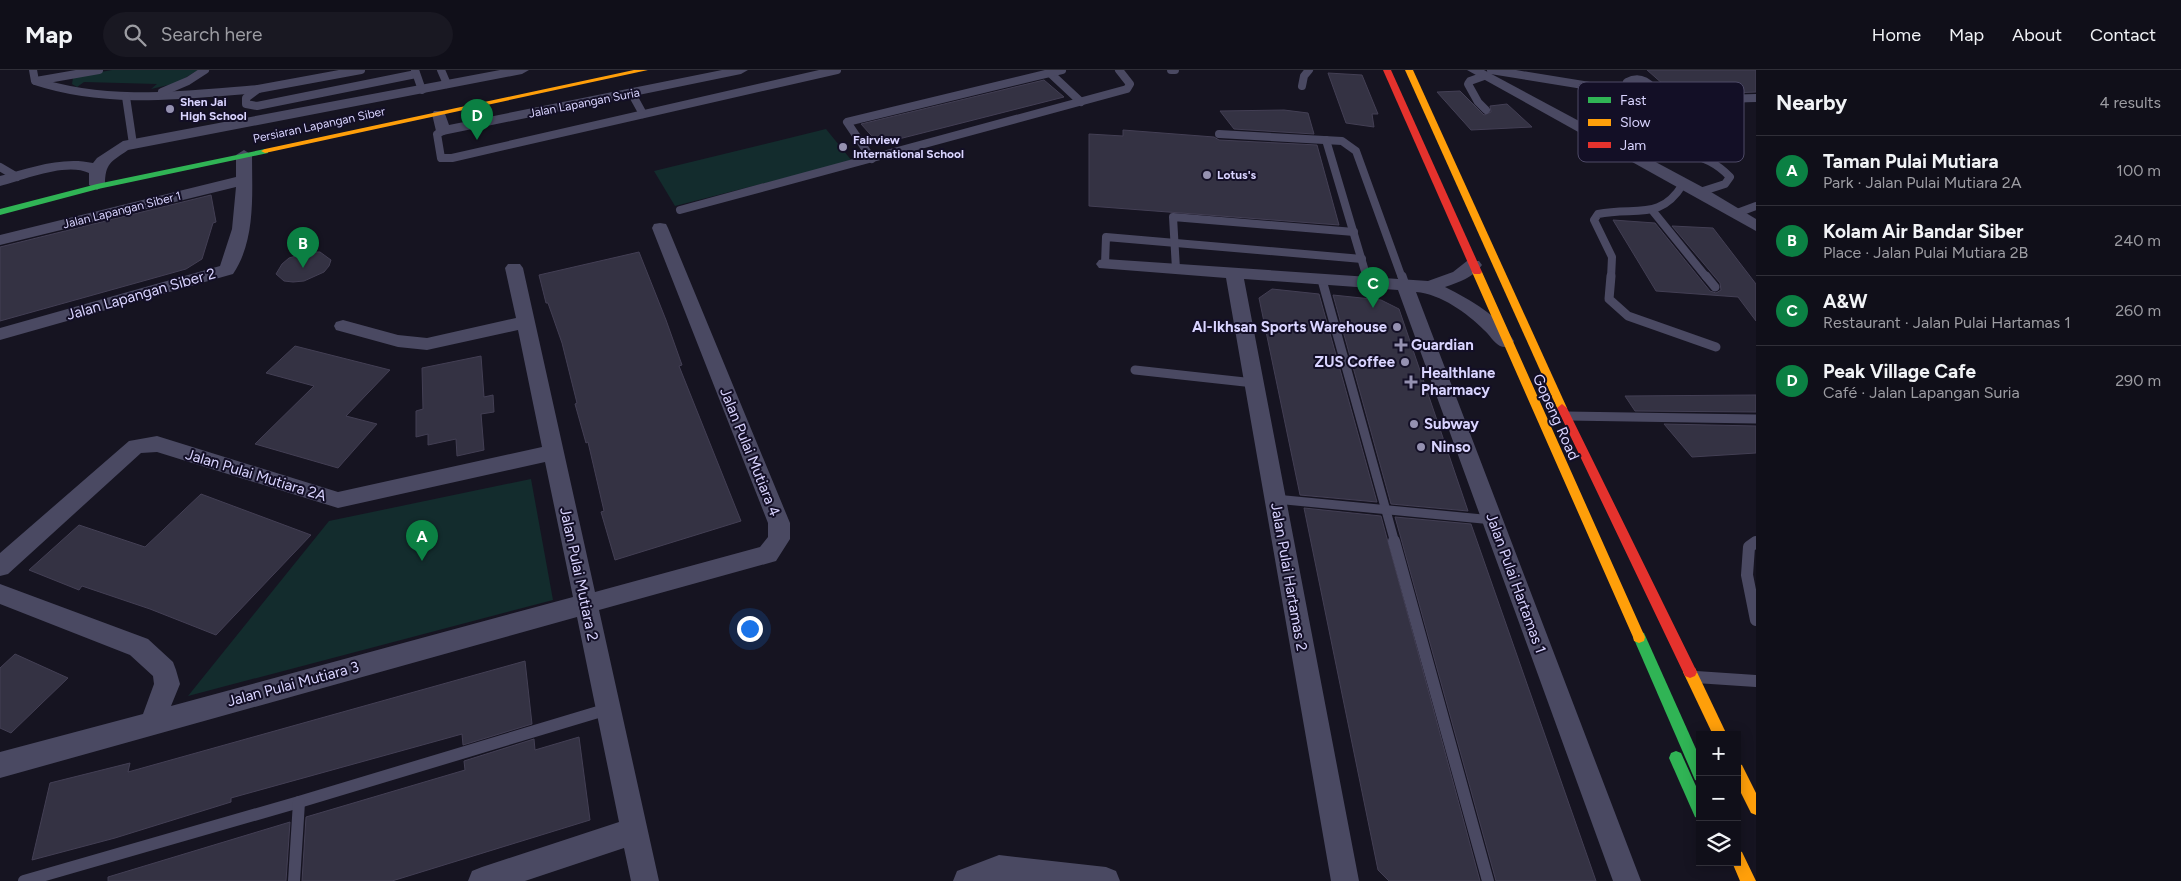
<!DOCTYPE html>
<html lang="en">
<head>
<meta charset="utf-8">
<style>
  body { margin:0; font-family:Figtree,sans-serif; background:#191822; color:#f1f3f6 }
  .controls { position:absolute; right:15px; bottom:15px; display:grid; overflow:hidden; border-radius:0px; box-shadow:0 2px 12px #0003 }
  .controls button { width:45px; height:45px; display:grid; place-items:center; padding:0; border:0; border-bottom:1px solid #302f38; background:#100f19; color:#f1f3f6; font:25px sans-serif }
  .you { position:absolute; left:749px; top:558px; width:18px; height:18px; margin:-12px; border:4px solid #fff; border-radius:50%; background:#1a73e8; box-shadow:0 0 0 8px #1a73e833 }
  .badge { display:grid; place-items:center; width:32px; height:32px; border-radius:50%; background:#0b8043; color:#fff; font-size:16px; font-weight:700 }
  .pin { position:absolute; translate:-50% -41px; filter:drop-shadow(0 1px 2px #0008) }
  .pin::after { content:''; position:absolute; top:26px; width:18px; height:15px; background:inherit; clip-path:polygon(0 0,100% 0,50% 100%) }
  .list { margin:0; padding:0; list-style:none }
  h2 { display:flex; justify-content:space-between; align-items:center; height:65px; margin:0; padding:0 20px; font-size:21px }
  h2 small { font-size:16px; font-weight:400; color:#9c9ca2 }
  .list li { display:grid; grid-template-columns:32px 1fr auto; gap:15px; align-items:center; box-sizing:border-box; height:70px; padding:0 20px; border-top:1px solid #302f38 }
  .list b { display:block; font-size:19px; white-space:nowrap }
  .list p { margin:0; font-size:16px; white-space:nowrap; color:#9c9ca2 }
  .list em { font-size:16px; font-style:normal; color:#9c9ca2 }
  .icon { flex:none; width:28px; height:28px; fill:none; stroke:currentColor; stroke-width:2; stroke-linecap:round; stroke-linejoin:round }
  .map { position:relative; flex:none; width:1756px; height:811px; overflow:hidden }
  header { display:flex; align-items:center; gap:30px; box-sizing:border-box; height:70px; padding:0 25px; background:#100f19; border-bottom:1px solid #302f38 }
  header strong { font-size:24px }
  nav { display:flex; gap:28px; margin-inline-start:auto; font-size:18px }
  .search { width:350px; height:45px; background:#191822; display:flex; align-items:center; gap:12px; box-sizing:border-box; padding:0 18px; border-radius:28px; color:#9c9ca2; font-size:19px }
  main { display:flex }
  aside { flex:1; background:#100f19 }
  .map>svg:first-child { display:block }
  .green { fill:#132c2d }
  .building { fill:#343243; stroke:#433f54 }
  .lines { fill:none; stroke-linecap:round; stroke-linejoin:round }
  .lane-far2 { stroke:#4a4962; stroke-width:8 }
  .lane-far1 { stroke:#4a4962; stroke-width:9 }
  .lane { stroke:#4a4962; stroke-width:12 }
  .street { fill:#4a4962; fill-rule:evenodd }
  .fast { fill:#30b455; fill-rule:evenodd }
  .slow { fill:#ff9f0a; fill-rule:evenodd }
  .jam { fill:#e5322d; fill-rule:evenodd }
  .poi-dot { fill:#9591b1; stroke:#130f26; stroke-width:2 }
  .labels { text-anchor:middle; stroke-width:4; stroke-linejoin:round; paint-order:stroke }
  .far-poi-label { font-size:12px; font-weight:bold; fill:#d9d4ff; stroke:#130f26; text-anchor:start }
  .far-street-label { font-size:12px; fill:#d9d4ff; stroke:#130f26 }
  .street-label { font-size:15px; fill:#d9d4ff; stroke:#130f26 }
  .poi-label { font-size:15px; font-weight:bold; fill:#d9d4ff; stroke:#130f26; text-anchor:start }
  .key { fill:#130f26; stroke:#4e4a67; stroke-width:1 }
  .key-label { font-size:14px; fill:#d9d4ff }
</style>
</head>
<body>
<header>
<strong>Map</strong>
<div class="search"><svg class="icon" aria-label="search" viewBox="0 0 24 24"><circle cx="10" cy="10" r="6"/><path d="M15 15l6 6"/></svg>Search here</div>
<nav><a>Home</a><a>Map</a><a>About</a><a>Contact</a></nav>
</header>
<main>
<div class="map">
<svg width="1756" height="811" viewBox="0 0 1756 811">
  <rect width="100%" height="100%" fill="#161421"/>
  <g class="green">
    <polygon points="112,0 198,0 177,13 151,19 157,14 84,12 77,17 72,14 73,8 78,6"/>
    <polygon points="826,59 852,91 675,136 654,101"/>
    <polygon points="531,409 553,530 188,626 329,451"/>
  </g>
  <g class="building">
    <polygon points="1647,0 1756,0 1756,22 1706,24 1672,22"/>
    <polygon points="1328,3 1362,5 1378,44 1372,44 1374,57 1346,53"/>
    <polygon points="1044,10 1064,27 879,74 861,54"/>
    <polygon points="1460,21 1484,45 1491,42 1490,36 1507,34 1532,57 1471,60 1437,22"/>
    <polygon points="1284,40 1308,43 1314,64 1234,59 1220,41"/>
    <polygon points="1123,60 1214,67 1219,70 1317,75 1339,155 1089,136 1089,64 1123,66"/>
    <polygon points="211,125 216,152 213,153 202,189 186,199 0,251 0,177"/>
    <polygon points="1613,150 1655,153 1710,221 1716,223 1721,220 1720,213 1672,156 1713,158 1756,214 1756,251 1738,227 1656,221"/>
    <polygon points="310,182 320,182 331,190 329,196 324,202 304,211 293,212 284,211 276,204 282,194 289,188"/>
    <polygon points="639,182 666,250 682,295 679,296 741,451 615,490 601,442 604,441 588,372 586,373 575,334 577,333 562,273 548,233 546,233 539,205"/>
    <polygon points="1272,219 1319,224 1377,432 1300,425 1259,228"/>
    <polygon points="1333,225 1381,230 1399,239 1468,441 1391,434"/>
    <polygon points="295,276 390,300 346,346 377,354 338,398 255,374 314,316 266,303"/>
    <polygon points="481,286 484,327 493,325 494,342 481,344 484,380 457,386 456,369 428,375 428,364 416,367 416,341 423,339 422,298"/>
    <polygon points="1756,325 1756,342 1635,341 1625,326"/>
    <polygon points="1664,354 1756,356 1756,383 1692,387"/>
    <polygon points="201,424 311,465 216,565 150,539 82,516 79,520 29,500 79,455 145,477"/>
    <polygon points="1304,438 1381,446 1480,811 1389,811 1378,800"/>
    <polygon points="1395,447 1471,454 1596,811 1496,811"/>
    <polygon points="15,584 68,608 11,663 0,658 0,598"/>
    <polygon points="525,591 532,654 463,675 462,664 231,728 231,732 115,768 32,790 50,713 130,693 128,702"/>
    <polygon points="579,667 590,750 392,811 302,811 306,747 465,700 464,691 534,669 535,680"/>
    <polygon points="290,752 286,811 108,811 108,807"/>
  </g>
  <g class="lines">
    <g class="lane-far2">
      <path d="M33,0l2,11c73,24 148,14 223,8"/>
      <polyline points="361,0 258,19 246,28 246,34 257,36 416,4"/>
      <polyline points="415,0 422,20"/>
      <polyline points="441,0 447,14"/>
      <polyline points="1171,0 1175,0"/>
      <polyline points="1491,0 1608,19 1632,17"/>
      <polyline points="1050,3 1081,32"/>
      <polyline points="1484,6 1470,11 1468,14 1478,32 1486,40"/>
      <polyline points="36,11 99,0"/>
      <polyline points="1302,16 1304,6 1309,0"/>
      <path d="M1648,21l5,-3c-7,-8 -16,-11 -26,-6 36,25 87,17 129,16"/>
      <polyline points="162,22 188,11 205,0"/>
      <polyline points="632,24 643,44"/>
      <polyline points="126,27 133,74"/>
      <polyline points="443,61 437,64 441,88 452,88 837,0"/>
      <polyline points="1219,64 1342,71 1356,81 1402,208"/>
      <polyline points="1326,70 1367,208"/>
      <path d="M1632,85c36,-4 71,-7 98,22l-5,7 -25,8"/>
      <polyline points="872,89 847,52 1062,0"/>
      <polyline points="0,97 17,107"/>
      <polyline points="680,140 1127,19 1130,14 1119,0"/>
      <polyline points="1652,140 1707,208"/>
      <polyline points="1737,143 1756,136"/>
      <polyline points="1105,194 1106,167 1362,189"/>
      <polyline points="1176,199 1173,147 1354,162"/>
      <path d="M1611,208l1,-21 -18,-37 4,-6c37,-8 62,8 85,-30"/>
    </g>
    <g class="lane-far1">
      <polyline points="1367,206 1369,213"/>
      <polyline points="1402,206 1405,215"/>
      <polyline points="1611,206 1609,229 1628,246 1716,277"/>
      <polyline points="1706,206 1715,217"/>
      <polyline points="1322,210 1395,473"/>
      <polyline points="1135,300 1254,313"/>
      <polyline points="1567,346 1756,349"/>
      <polyline points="1275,429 1493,450"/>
    </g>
    <g class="lane">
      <polyline points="1394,471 1488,811"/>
      <polyline points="1756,472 1749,477 1747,505 1756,550"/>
      <polyline points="1696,607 1756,611"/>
      <polyline points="24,811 299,732 608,639"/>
      <polyline points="294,811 299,732"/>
    </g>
    <g class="street">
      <path d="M500,0h29l-7,4 -394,76c-17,12 -23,13 -23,35l-8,5 -8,-5v-12c-23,-11 -65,7 -89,13v-10c30,-8 62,-20 93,-13l4,-5 26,-17z"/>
      <polygon points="722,0 748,0 741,4 443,65 436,61 432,44 434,41 444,41 449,55"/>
      <polygon points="1467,0 1484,0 1706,119 1756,149 1756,161"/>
      <path d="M244,80l8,5c0,39 4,85 -19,119l-233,66v-12l220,-62 12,-37 4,-42 -236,58v-10l236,-58v-22z"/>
      <polygon points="660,153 666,154 668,158 790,453 790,469 776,491 599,540 659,811 631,811 624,778 525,811 468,811 472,801 482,797 619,752 577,547 0,708 0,682 143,644 154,614 153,606 130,585 0,534 0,514 148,569 173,592 176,600 180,614 171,636 573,527 545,392 338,438 157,382 141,383 8,504 0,506 0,483 129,371 157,366 338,422 542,377 518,260 427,280 398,277 336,260 334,256 336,252 343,250 398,265 427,268 516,248 505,198 508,194 520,194 523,198 595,522 760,477 768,467 768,453 652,158 654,154"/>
      <path d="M1105,189l323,22 25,-9 14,-11h12l3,4c-9,13 -23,17 -37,22 26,13 54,29 69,54l-2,4c-4,2 -8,3 -12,1 -6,-3 -11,-12 -16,-16 -17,-17 -43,-36 -68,-38l225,589h-28l-215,-591 -154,-11 115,602h-28l-105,-603 -127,-10 -3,-4 3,-4z"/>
      <polygon points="999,785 1106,797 1116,801 1120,811 953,811 957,801"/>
    </g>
    <g class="fast">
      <polygon points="265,79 268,79 268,83 98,119 0,145 0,139 97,114"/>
      <polygon points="1639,561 1644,563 1700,688 1700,712 1695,710 1633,567 1634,563"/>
      <polygon points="1676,681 1681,683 1700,725 1700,749 1695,747 1669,688 1671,683"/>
    </g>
    <g class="slow">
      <polygon points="634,0 648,0 265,83 261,81 265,79"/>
      <polygon points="1405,0 1413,0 1567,338 1566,341 1562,342 1557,338"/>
      <polygon points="1477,199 1482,202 1645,567 1644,571 1639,573 1634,571 1633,567 1472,202"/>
      <polygon points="1690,596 1695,598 1727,665 1713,665 1683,602 1685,598"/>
      <polygon points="1737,693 1742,695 1756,723 1756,745 1751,743 1737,715"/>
      <polygon points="1737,780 1742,782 1756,811 1740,811 1732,792 1737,792"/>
    </g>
    <g class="jam">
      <polygon points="1383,0 1391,0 1482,202 1480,204 1474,204 1472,202"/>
      <polygon points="1562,334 1567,338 1695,598 1697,602 1695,606 1690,608 1685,606 1557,338"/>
    </g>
  </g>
  <g class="poi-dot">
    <circle cx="170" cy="39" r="5"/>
    <circle cx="843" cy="77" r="5"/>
    <circle cx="1207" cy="105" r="5"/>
    <circle cx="1397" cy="257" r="5"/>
    <path d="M1398.5 267.5h5v5h5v5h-5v5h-5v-5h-5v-5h5z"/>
    <circle cx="1405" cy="292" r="5"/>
    <path d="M1408.5 304.5h5v5h5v5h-5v5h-5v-5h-5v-5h5z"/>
    <circle cx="1414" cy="354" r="5"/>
    <circle cx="1421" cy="377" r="5"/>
  </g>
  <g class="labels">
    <g class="far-poi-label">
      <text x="180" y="36">Shen Jai<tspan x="180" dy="14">High School</tspan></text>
      <text x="853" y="74">Fairview<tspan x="853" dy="14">International School</tspan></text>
      <text x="1217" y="109">Lotus's</text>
    </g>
    <g class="far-street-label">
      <text transform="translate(584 33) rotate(-11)" y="4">Jalan Lapangan Suria</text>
      <text transform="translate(319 55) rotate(-12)" y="4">Persiaran Lapangan Siber</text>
      <text transform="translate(122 140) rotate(-14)" y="4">Jalan Lapangan Siber 1</text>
    </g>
    <g class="street-label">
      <text transform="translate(141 224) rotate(-16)" y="5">Jalan Lapangan Siber 2</text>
      <text transform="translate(1556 347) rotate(66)" y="5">Gopeng Road</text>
      <text transform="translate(750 382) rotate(68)" y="5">Jalan Pulai Mutiara 4</text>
      <text transform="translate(256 405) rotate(17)" y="5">Jalan Pulai Mutiara 2A</text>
      <text transform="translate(579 504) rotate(78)" y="5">Jalan Pulai Mutiara 2</text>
      <text transform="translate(1289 507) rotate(80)" y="5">Jalan Pulai Hartamas 2</text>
      <text transform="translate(1516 513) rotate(70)" y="5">Jalan Pulai Hartamas 1</text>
      <text transform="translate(293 614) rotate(-15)" y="5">Jalan Pulai Mutiara 3</text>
    </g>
    <g class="poi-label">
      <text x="1387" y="262" text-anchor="end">Al-Ikhsan Sports Warehouse</text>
      <text x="1411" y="280">Guardian</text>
      <text x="1395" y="297" text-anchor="end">ZUS Coffee</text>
      <text x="1421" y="308">Healthlane<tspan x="1421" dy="17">Pharmacy</tspan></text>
      <text x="1424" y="359">Subway</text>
      <text x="1431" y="382">Ninso</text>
    </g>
  </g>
  <rect x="1578" y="12" width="166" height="80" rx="8" class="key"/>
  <rect x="1588" y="27" width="23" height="6" fill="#30b455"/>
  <rect x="1588" y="49" width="23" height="7" fill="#ff9f0a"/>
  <rect x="1588" y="72" width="23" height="6" fill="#e5322d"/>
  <g class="key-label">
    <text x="1620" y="35">Fast</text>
    <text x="1620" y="57">Slow</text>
    <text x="1620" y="80">Jam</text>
  </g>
</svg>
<div class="controls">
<button>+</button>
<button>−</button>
<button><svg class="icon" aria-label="layers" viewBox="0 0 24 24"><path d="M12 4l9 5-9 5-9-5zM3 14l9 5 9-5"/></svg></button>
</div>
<div class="you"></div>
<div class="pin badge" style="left:422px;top:491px">A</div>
<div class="pin badge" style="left:303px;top:198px">B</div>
<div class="pin badge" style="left:1373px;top:238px">C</div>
<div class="pin badge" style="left:477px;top:70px">D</div>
</div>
<aside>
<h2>Nearby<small>4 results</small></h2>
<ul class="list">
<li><span class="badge">A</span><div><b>Taman Pulai Mutiara</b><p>Park · Jalan Pulai Mutiara 2A</p></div><em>100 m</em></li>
<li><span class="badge">B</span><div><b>Kolam Air Bandar Siber</b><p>Place · Jalan Pulai Mutiara 2B</p></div><em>240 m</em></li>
<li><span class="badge">C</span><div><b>A&amp;W</b><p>Restaurant · Jalan Pulai Hartamas 1</p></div><em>260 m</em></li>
<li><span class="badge">D</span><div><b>Peak Village Cafe</b><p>Café · Jalan Lapangan Suria</p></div><em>290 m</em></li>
</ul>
</aside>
</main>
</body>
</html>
